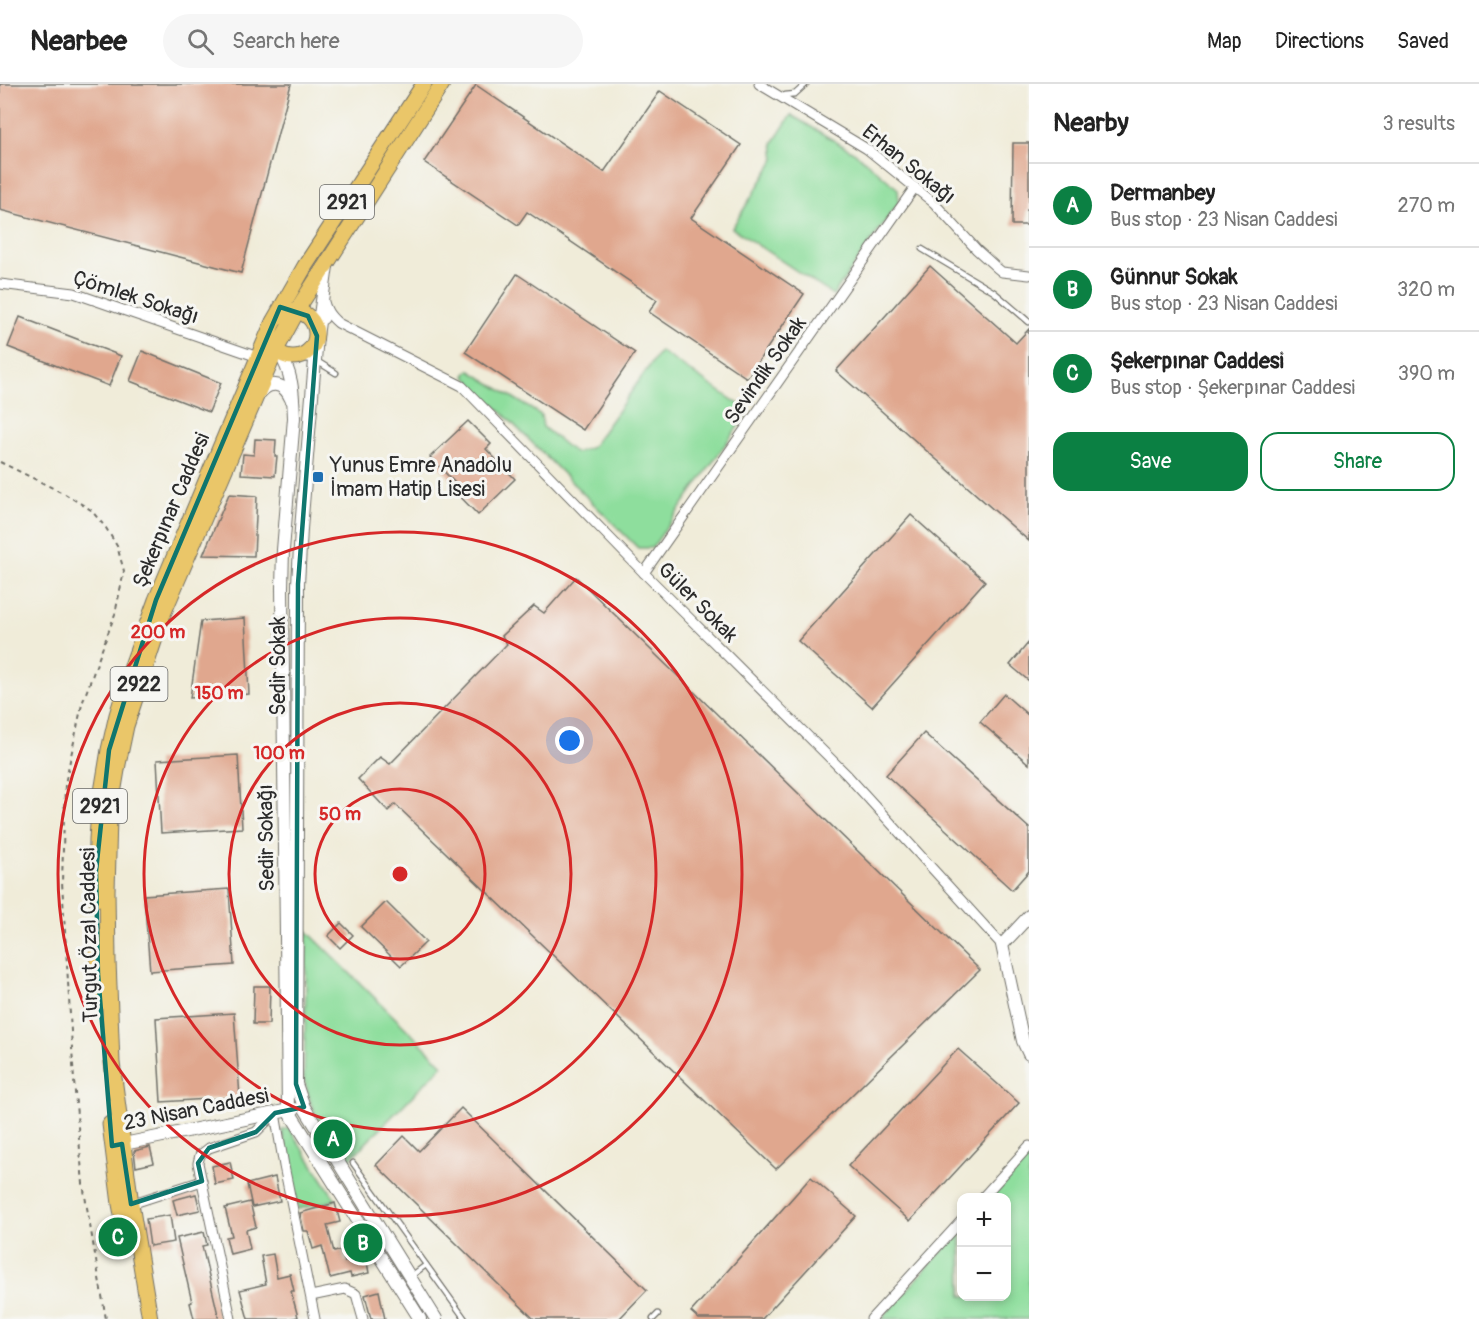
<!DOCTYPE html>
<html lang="en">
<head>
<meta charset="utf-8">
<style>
  body { margin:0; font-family:Pangolin,sans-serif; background:#f6f6f6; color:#222 }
  .controls { position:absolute; right:18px; bottom:18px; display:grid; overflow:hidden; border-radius:12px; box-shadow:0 3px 9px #0003 }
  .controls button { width:54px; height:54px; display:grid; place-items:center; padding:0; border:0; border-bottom:2px solid #e0e0e0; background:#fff; color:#222; font:30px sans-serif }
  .you { position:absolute; left:570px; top:657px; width:21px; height:21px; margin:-15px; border:4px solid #fff; border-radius:50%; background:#1a73e8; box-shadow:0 0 0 9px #1a73e833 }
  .badge { display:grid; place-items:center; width:39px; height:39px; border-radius:50%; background:#0b8043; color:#fff; font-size:20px; font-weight:700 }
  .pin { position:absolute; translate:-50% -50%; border:3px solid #fff; box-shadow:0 2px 6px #0006 }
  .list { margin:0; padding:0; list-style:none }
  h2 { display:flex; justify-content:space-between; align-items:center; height:78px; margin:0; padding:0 24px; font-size:26px }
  h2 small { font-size:20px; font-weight:400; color:#767676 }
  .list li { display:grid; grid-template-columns:39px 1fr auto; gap:18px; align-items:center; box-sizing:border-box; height:84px; padding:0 24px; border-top:2px solid #e0e0e0 }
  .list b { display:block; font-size:22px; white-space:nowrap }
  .list p { margin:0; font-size:20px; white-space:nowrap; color:#767676 }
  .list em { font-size:20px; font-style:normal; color:#767676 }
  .actions { display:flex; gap:12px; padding:18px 24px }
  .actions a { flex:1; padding:14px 0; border:2px solid #0b8043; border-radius:18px; text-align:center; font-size:21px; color:#0b8043 }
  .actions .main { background:#0b8043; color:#fff }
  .icon { flex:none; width:33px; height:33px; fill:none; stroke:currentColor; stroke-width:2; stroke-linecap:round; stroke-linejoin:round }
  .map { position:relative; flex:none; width:1029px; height:1235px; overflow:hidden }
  header { display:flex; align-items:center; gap:36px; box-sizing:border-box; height:84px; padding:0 30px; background:#fff; border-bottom:2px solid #e0e0e0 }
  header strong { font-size:28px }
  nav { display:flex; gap:33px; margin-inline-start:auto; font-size:21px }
  .search { width:420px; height:54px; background:#f6f6f6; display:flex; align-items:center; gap:15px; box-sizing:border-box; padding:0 21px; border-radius:33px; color:#767676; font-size:22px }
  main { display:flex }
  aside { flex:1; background:#fff }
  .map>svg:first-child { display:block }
  .green { fill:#8ede9d; stroke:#5c8464; stroke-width:1.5 }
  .building { fill:#e0a78e }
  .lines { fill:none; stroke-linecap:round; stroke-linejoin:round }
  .service-casing { stroke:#706f68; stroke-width:7 }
  .minor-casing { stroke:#706f68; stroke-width:11 }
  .tertiary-casing { stroke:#706f68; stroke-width:14 }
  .primary-casing { stroke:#706f68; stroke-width:17 }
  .path { stroke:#706f68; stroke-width:2; stroke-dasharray:4.5 4.5; stroke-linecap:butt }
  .service { stroke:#fff; stroke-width:4.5 }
  .minor { stroke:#fff; stroke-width:9 }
  .tertiary { stroke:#fff; stroke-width:12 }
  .primary { stroke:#eac669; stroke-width:15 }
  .marked { fill:none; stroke:#0f766e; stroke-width:4.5; stroke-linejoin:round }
  .ring { fill:none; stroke:#d62828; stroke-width:3 }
  .poi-dot { fill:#1f6fb2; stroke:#f6f6f2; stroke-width:2 }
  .labels { text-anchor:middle; stroke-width:6; stroke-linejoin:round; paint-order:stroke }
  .shield { fill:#f6f6f2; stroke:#686867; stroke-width:1.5 }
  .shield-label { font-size:20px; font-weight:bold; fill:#2b2b2b }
  .street-label { font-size:21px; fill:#2b2b2b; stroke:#f6f6f2 }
  .poi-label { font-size:21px; fill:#2b2b2b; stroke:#f6f6f2; text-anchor:start }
  .centre { fill:#d62828; stroke:#f6f6f2; stroke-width:3 }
  .ring-label { font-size:18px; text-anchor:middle; font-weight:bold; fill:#d62828; stroke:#f6f6f2; stroke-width:6; stroke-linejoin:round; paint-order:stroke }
</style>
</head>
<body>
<header>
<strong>Nearbee</strong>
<div class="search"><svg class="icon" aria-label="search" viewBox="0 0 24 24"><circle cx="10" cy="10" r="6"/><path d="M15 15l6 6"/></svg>Search here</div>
<nav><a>Map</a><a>Directions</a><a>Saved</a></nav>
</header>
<main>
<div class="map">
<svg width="1029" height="1235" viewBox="0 0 1029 1235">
  <rect width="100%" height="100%" fill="#f6f6f2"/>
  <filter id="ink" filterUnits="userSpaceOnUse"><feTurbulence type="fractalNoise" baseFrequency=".0167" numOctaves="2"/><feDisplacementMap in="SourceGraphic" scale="12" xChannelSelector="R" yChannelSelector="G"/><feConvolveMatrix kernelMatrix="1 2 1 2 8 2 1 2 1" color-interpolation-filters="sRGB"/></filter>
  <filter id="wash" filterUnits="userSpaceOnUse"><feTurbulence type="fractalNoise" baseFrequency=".008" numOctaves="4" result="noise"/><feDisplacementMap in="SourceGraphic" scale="24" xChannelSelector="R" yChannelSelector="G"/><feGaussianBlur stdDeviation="1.35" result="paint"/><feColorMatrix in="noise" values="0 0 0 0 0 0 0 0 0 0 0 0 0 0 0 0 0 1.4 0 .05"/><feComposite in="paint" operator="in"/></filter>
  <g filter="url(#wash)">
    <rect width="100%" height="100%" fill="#f0ecd9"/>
    <g class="green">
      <polygon points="791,31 857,70 898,105 899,118 833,211 732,144 775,75 773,59"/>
      <polygon points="660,267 749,327 652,464 638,464 465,292 469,286 541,331 543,343 575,369 592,363"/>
      <polygon points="307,847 443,981 346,1079 316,1032 311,1020 304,995"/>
      <polygon points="289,1044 336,1116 298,1125 282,1046"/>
      <polygon points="1029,1072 1029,1235 881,1235 961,1146 962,1212 1006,1212 1006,1114 991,1113"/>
    </g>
    <g id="blocks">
      <g class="building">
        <polygon points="0,0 291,0 241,189 0,126"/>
        <polygon points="476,1 604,88 660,7 741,61 691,134 804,210 747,294 649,228 657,216 527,128 518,141 424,78"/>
        <polygon points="1013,59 1029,59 1029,126 1027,126 1027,141 1012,141"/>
        <polygon points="930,182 1016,259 1029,245 1029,457 836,287"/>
        <polygon points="517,190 635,269 583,346 465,268"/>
        <polygon points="20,233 121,272 109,302 8,263"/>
        <polygon points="142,267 221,299 209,328 130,297"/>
        <polygon points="468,337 491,360 486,365 515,395 478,431 451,403 455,399 430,373"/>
        <polygon points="255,355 276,356 275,372 277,372 275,392 241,390 243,370 254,371"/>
        <polygon points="229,410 257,412 254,472 203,471"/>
        <polygon points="911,431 985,497 872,623 798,557"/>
        <polygon points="576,493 980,886 776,1085 395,720 388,727 358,695 380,673 390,680 507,560 502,552 534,522 544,529"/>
        <polygon points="245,534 249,610 190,614 201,537"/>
        <polygon points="1029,558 1029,597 1010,581"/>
        <polygon points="1004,610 1029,632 1029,680 980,638"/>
        <polygon points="924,649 1029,744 1029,787 1012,806 886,691"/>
        <polygon points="238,671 242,744 161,749 157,676"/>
        <polygon points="229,805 234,881 150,887 144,811"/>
        <polygon points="386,818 426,858 401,882 361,843"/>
        <polygon points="341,839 353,851 340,864 328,852"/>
        <polygon points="254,902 270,902 269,940 253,940"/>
        <polygon points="234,929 240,1013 161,1018 156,934"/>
        <polygon points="958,965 1019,1019 910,1137 848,1082"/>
        <polygon points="461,1024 647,1206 619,1235 534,1235 376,1081 404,1052 419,1067"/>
        <polygon points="150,1063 154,1079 136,1083 134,1067"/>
        <polygon points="230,1078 234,1096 215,1100 212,1082"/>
        <polygon points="275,1093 280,1117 252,1123 247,1100"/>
        <polygon points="811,1093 856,1132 762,1235 699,1235 691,1228"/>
        <polygon points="196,1110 200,1126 177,1131 173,1116"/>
        <polygon points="250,1118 256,1143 246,1146 250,1165 230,1170 226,1153 232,1152 225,1124"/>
        <polygon points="335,1119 340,1138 327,1141 334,1168 342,1166 345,1178 366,1173 369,1189 351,1193 350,1189 330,1194 322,1162 313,1165 308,1147 304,1147 300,1129"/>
        <polygon points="170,1131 174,1158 150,1162 146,1135"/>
        <polygon points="204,1148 207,1161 202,1162 219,1235 194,1235 190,1219 192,1218 177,1154"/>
        <polygon points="273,1170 277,1193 290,1190 294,1207 291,1207 298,1233 289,1235 248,1235 240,1206 266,1200 261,1172"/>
        <polygon points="379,1207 385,1235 371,1235 365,1211"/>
      </g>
    </g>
  </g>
  <g filter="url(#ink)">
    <use href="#blocks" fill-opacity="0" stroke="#706f68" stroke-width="1.5"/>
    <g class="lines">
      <defs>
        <g id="service">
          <polyline points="784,15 785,11 795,10 806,0"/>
          <polyline points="922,165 994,208 1029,238"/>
          <polyline points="295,274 315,276 336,289"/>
          <polyline points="353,1079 465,1235"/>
          <polyline points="411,1192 426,1181"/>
          <polyline points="653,1235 658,1230"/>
        </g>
        <g id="minor">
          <polyline points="759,0 867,65 934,119 977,166 997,184 1002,188 1029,191"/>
          <polyline points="0,200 74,209 258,273"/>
          <path d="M323,215c3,11 6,16 15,24l124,63 182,187 203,202 155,170"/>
          <polyline points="301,228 324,235"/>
          <polyline points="644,489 915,103"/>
          <polyline points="275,1029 284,1082 315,1235"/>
          <polyline points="982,1114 1029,1062"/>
          <polyline points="131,1120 202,1097"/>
          <polyline points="311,1212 345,1205 356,1210 363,1235"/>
          <polyline points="231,1235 198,1079 200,1071 209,1064 256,1048 275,1029"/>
          <polyline points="871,1235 962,1136"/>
        </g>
        <g id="tertiary">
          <polyline points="327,182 317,252 301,445 298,500 296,1000 304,1023 436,1235"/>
          <path d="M279,269c14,20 14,41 15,65l-11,132 -1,38 6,522 132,209"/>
          <path d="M257,313c11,-17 26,-16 34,2"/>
          <polyline points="1029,832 1002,861 1023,957 1029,970"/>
          <polyline points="114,1062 294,1025"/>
        </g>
        <g id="primary">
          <circle cx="293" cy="250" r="23"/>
          <polyline points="96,815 97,755 99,726 109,666 117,631 133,579 156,516 273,238 305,182 424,0"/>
          <polyline points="97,860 100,917"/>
          <polyline points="110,1040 120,1120 127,1158"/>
          <polyline points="150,1235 131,1120 112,979 108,877 107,807 109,733 118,680 126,642 163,530 276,266 302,218 442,0"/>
        </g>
      </defs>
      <use href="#service" class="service-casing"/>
      <use href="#minor" class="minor-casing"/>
      <use href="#tertiary" class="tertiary-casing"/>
      <use href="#primary" class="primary-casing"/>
      <polyline class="path" points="0,378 65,410 91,426 106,444 117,462 124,487 115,530 82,620 65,700 62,798 74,997 83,1100 106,1235"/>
      <use href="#service" class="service"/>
      <use href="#minor" class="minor"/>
      <use href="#tertiary" class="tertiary"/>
      <use href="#primary" class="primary"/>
    </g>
  </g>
  <path class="marked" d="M280,223l28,9 9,20 -19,248 -2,500 8,23 -29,6 -19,19 -47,16 -11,15 4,18 -71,23 -9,-60 -10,2 -14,-172 -2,-103 13,-121 47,-150z"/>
  <g class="ring">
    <circle cx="400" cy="790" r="85"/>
    <circle cx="400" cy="790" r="171"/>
    <circle cx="400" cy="790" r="256"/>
    <circle cx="400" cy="790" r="342"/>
  </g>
  <rect class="poi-dot" x="312" y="387" width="12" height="12" rx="3"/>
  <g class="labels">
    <g class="shield">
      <rect x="320" y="101" width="54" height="34" rx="4.5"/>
      <rect x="110.5" y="583" width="57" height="34" rx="4.5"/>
      <rect x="73" y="705" width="54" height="34" rx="4.5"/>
    </g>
    <g class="shield-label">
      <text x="347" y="125">2921</text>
      <text x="139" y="607">2922</text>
      <text x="100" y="729">2921</text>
    </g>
    <g class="street-label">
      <text transform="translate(909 80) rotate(39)" y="7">Erhan Sokağı</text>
      <text transform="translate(136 213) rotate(18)" y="7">Çömlek Sokağı</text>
      <text transform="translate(765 286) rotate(-55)" y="7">Sevindik Sokak</text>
      <text transform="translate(171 426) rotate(-67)" y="7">Şekerpınar Caddesi</text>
      <text transform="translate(698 518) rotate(45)" y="7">Güler Sokak</text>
      <text transform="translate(278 582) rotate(-90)" y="7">Sedir Sokak</text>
      <text transform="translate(266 754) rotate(-91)" y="7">Sedir Sokağı</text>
      <text transform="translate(89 851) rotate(-91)" y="7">Turgut Özal Caddesi</text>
      <text transform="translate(196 1025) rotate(-11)" y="7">23 Nisan Caddesi</text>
    </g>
    <g class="poi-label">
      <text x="330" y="388">Yunus Emre Anadolu<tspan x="330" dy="24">İmam Hatip Lisesi</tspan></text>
    </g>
  </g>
  <circle cx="400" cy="790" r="9" class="centre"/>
  <g class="ring-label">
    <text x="158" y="554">200 m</text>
    <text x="219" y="615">150 m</text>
    <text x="279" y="675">100 m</text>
    <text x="340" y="736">50 m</text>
  </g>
</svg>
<div class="controls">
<button>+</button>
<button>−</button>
</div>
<div class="you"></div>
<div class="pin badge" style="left:333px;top:1055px">A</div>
<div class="pin badge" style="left:363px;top:1159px">B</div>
<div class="pin badge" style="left:118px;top:1153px">C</div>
</div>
<aside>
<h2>Nearby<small>3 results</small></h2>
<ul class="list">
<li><span class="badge">A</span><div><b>Dermanbey</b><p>Bus stop · 23 Nisan Caddesi</p></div><em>270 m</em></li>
<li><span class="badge">B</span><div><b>Günnur Sokak</b><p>Bus stop · 23 Nisan Caddesi</p></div><em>320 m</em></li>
<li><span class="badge">C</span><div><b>Şekerpınar Caddesi</b><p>Bus stop · Şekerpınar Caddesi</p></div><em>390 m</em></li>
</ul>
<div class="actions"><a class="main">Save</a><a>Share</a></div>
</aside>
</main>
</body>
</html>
